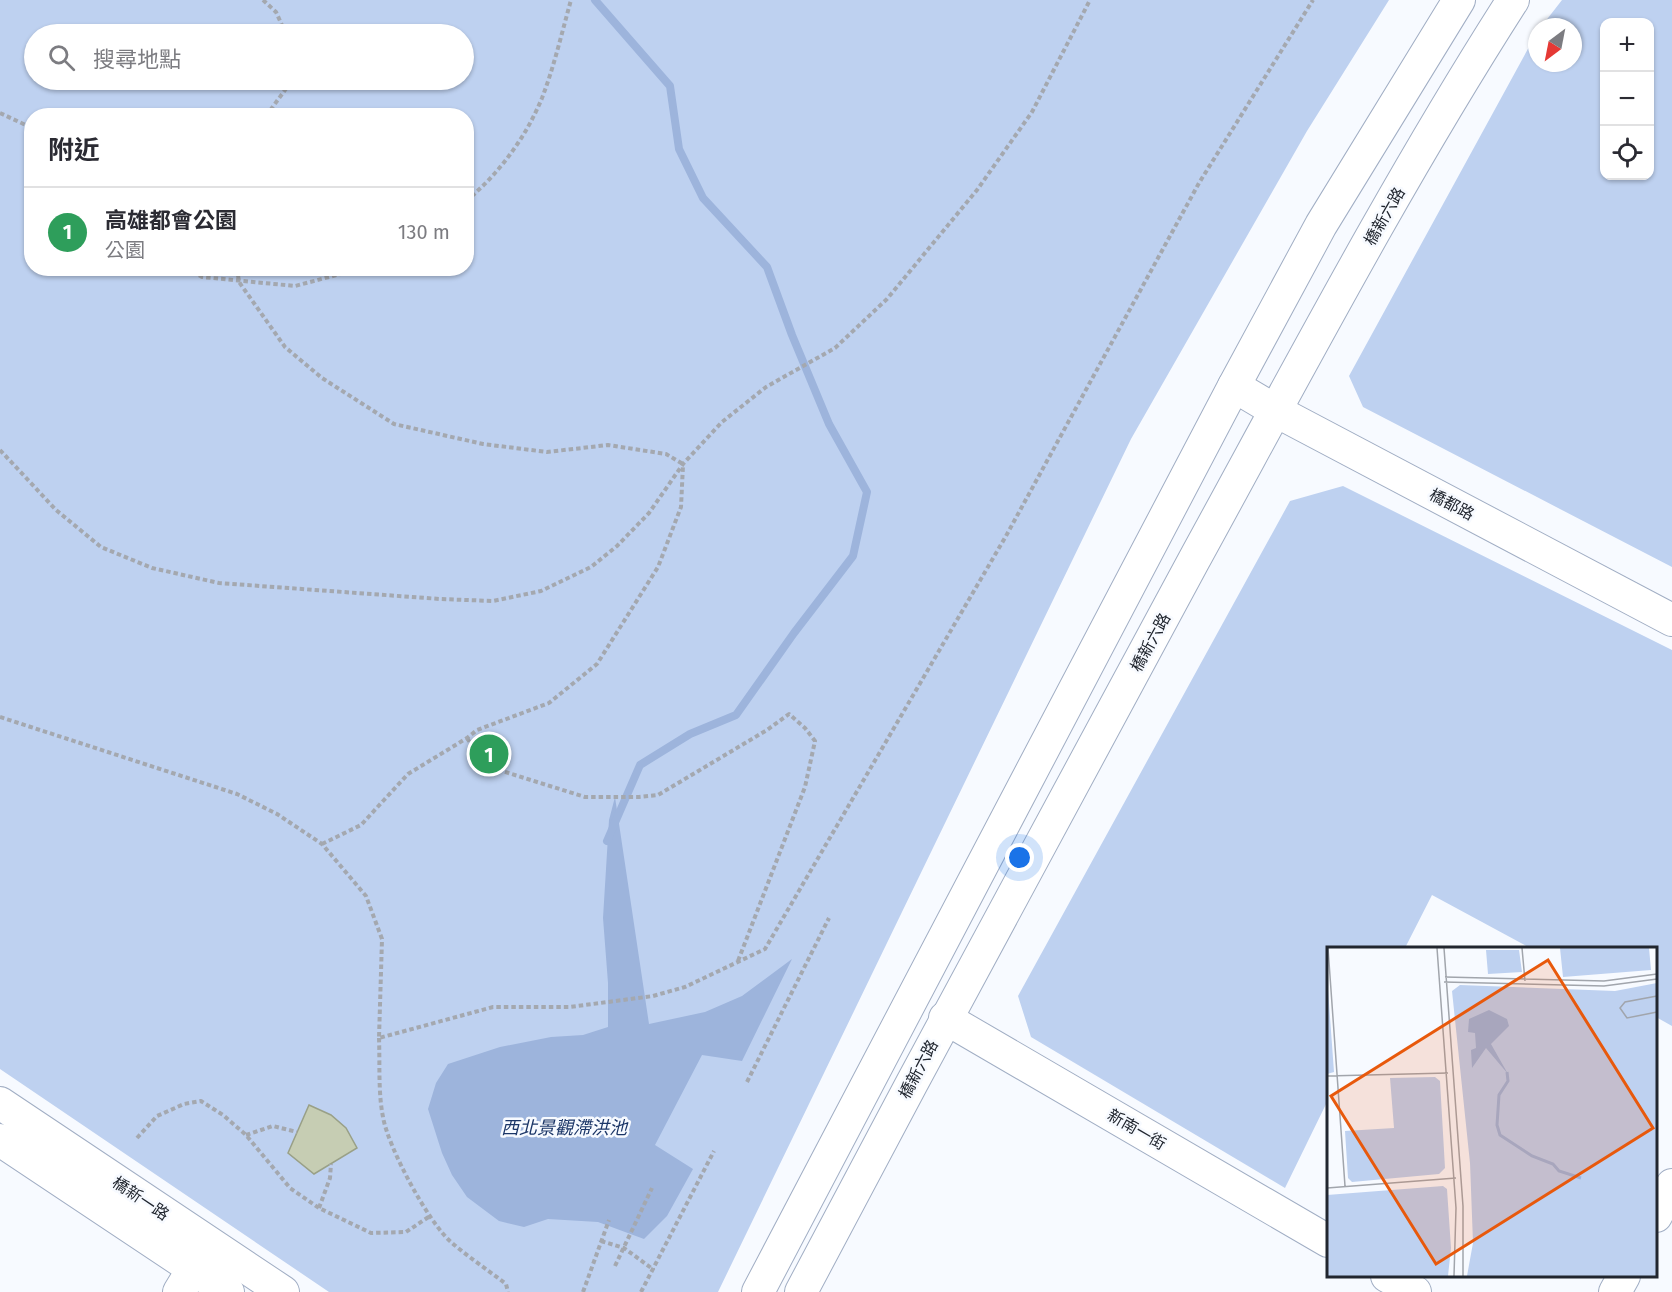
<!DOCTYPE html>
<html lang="zh-TW">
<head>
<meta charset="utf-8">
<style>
  body { margin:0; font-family:"Fira Sans","Noto Sans TC",sans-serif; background:#f7f7f7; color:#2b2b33 }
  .controls { position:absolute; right:18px; top:18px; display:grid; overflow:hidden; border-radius:12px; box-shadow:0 2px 4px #0004 }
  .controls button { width:54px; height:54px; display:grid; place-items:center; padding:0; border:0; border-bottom:2px solid #e1e1e2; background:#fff; color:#2b2b33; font:30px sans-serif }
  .compass { position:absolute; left:1528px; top:18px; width:54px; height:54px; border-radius:50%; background:#fff; box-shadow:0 2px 4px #0004; rotate:212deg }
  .you { position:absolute; left:1020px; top:858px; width:21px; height:21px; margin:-15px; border:4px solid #fff; border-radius:50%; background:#1a73e8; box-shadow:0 0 0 9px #1a73e833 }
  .badge { display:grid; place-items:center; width:39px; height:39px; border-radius:50%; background:#525c2b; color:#fff; font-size:20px; font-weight:700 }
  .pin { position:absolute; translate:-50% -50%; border:3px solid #fff; box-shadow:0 2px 6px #0006 }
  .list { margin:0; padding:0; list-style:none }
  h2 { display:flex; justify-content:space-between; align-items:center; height:78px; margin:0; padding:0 24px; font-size:26px }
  h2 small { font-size:20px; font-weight:400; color:#7c7c81 }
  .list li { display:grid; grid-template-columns:39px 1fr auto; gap:18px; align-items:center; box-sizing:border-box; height:90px; padding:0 24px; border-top:2px solid #e1e1e2 }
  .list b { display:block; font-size:22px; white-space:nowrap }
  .list p { margin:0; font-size:20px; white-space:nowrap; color:#7c7c81 }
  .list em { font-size:20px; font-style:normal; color:#7c7c81 }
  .icon { flex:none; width:33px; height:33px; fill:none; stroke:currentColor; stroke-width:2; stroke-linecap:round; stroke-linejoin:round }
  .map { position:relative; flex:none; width:1672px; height:1292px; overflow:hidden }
  .search { position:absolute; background:#fff; box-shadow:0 2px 4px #0004; left:24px; top:24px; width:450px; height:66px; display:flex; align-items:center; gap:15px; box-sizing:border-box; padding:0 21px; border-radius:33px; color:#7c7c81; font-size:22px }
  .panel { position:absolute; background:#fff; box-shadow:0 2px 4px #0004; left:24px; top:108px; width:450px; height:168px; border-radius:24px }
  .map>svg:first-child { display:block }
  .green { fill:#bed1f0; fill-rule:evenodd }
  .water { fill:#9db4dc }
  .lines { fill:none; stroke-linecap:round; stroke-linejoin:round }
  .stream { stroke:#9db4dc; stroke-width:8 }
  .building { fill:#c6cdb3; stroke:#99a087; stroke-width:1.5 }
  .minor-casing { stroke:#a1aec4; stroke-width:34 }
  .path { stroke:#a4a8af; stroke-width:4; stroke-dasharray:4.5 3; stroke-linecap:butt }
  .minor { stroke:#fff; stroke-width:32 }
  .labels { text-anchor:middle; stroke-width:5; stroke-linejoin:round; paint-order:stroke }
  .street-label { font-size:16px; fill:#21262f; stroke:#f7faff }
  .water-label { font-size:18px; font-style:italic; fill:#1a3567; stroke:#f7faff }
  .inset-river { fill:none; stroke:#9db4dc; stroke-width:3 }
  .inset-road { fill:none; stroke:#a1a5ac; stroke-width:1.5 }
  .view { fill:#e8590c; fill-opacity:0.15; stroke:#e8590c; stroke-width:3 }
  .inset-edge { fill:none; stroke:#21262f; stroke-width:3 }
</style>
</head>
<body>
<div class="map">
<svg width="1672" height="1292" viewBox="0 0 1672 1292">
  <rect width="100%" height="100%" fill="#f7faff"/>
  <g class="green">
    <path d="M0,0h1389l-82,131 -176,308 -413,853h-389l-329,-223zM34,34h430v46h-430zM32,116h434v152h-434z"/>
    <path d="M1562,0h110v567l-309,-160 -14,-31 186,-340 2,-3v30h36v-36h-32zM1650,22v154h-46v-154z"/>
    <polygon points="1343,486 1672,650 1672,1026 1656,1017 1656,948 1530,948 1432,895 1405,948 1328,948 1328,1100 1285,1188 1031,1037 1018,996 1290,501"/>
  </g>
  <polygon class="water" points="615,797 649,1024 705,1012 742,996 792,959 742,1061 702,1055 655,1145 693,1169 667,1216 644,1239 598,1222 548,1219 524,1227 499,1221 467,1197 452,1175 442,1153 428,1109 436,1083 448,1064 500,1047 551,1037 583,1035 608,1027 608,983 603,918 609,820"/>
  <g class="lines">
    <polyline class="stream" points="595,0 670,86 679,149 703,198 767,267 792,335 829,424 867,492 853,556 794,633 736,715 690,734 640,765 607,841"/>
  </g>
  <polygon class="building" points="309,1105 331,1115 346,1128 357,1148 314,1174 288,1153"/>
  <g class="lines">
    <defs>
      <g id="minor">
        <polyline points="1234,386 1276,411 1672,620"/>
        <polyline points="945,1018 1328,1241"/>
        <polyline points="0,1103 283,1292"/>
        <polyline points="0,1140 228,1292"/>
        <polyline points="1656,1216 1672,1185"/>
        <polyline points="1387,1276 1415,1292"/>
        <polyline points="179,1292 204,1251"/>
        <polyline points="758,1292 1234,386 1321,225 1459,0"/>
        <path d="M801,1292c129,-245 261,-488 393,-732 103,-188 203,-379 319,-560"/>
        <polyline points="1615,1292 1624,1276"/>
      </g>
    </defs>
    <use href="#minor" class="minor-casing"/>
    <g class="path">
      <polyline points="263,0 276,12 286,34"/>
      <polyline points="0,113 32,128"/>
      <polyline points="266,116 288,86 289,80"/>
      <path d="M466,201c33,-27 60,-64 76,-103 12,-31 20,-66 29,-98"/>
      <polyline points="186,268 202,277 295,286 363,268"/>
      <polyline points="237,268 239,282 285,347 322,378 394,424 483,444 547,452 608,445 666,454 683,464"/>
      <polyline points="0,450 56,510 101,547 152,568 219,583 440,599 493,601 541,591 591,567 617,546 649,513 683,464 722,422 766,387 835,348 887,299 977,190 1032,112 1090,0"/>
      <polyline points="0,717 237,794 277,814 322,844 366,896 382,939 379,1038 493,1007 570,1007 653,996 685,987 765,949 1006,536 1199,183 1313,0"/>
      <polyline points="467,738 480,758 502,771 585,797 639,797 658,795 767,730 789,714 805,728 815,741 805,787 738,961"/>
      <polyline points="322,844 361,825 408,774 467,738 477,730 549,703 597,664 658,567 681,507 683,465"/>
      <path d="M379,1038c1,26 -1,54 4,79 5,30 45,105 68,125 17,15 37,28 55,42l2,8"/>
      <polyline points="747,1082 829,918"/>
      <polyline points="246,1135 273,1126 297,1132"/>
      <polyline points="137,1138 157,1116 184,1104 201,1101 223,1115 246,1135 290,1188 319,1208 371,1233 406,1232 430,1216"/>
      <polyline points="319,1208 330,1178 331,1164"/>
      <polyline points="601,1241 624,1248 654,1270"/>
      <polyline points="615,1266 652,1188"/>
      <polyline points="583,1292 609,1220"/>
      <polyline points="641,1292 714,1151"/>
    </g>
    <use href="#minor" class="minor"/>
  </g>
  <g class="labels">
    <g class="street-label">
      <text transform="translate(1384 216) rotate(-60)" y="6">橋新六路</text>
      <text transform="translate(1452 504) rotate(28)" y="6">橋都路</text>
      <text transform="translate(1150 642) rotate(-61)" y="6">橋新六路</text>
      <text transform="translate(918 1069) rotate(-62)" y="6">橋新六路</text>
      <text transform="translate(1137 1129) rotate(30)" y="6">新南一街</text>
      <text transform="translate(141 1198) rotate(34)" y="6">橋新一路</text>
    </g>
    <g class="water-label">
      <text x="564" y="1134">西北景觀滯洪池</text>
    </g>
  </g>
  <g transform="translate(1327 947)">
    <rect width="330" height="330" fill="#f7faff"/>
    <path d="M233,1h89l2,22 -88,7zM159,3h33l3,22 -34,2zM0,29l7,96 -7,2zM330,36v293h-190l6,-33 -3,-80 -18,-172 8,-6 155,6zM108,130l5,4 5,87 -6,6 -87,8 -4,-4 -3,-47 49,-3 -4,-50zM116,239l4,3 4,59 -3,28h-121v-81z" fill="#bed1f0"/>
    <path d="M162,63l18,9 2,7 -18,18 17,30 -22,-26 -14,20 -1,-18 5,-2 -1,-15 -7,-1 1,-13z" fill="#9db4dc"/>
    <path class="inset-river" d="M180,125l1,9 -9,14 -2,30 3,10 32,21 21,8 6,7 22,7"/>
    <path class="inset-road" d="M1,1l17,238M110,1l19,260 -2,68M117,1l19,258v70M195,1l3,33M118,30l159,4 53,-7M117,35l160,4 53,-7M330,49l-32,6 -5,6 7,10 30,-6M0,129l121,-3M0,241l129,-10"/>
    <path class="view" d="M221,13l105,168 -217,136 -105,-168z"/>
    <rect width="330" height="330" class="inset-edge"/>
  </g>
</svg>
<div class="controls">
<button>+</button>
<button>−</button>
<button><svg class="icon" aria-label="locate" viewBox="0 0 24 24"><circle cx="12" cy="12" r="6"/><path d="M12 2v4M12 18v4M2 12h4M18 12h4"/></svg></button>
</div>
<svg class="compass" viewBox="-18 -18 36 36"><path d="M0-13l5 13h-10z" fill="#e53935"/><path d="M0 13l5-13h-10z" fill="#7c7c81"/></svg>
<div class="you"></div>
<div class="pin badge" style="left:489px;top:754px;background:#2e9e5b">1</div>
<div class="search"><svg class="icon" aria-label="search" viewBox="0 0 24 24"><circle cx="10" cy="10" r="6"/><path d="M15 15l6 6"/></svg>搜尋地點</div>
<section class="panel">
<h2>附近<small></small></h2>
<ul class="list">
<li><span class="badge" style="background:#2e9e5b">1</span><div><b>高雄都會公園</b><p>公園</p></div><em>130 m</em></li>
</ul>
</section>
</div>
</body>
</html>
